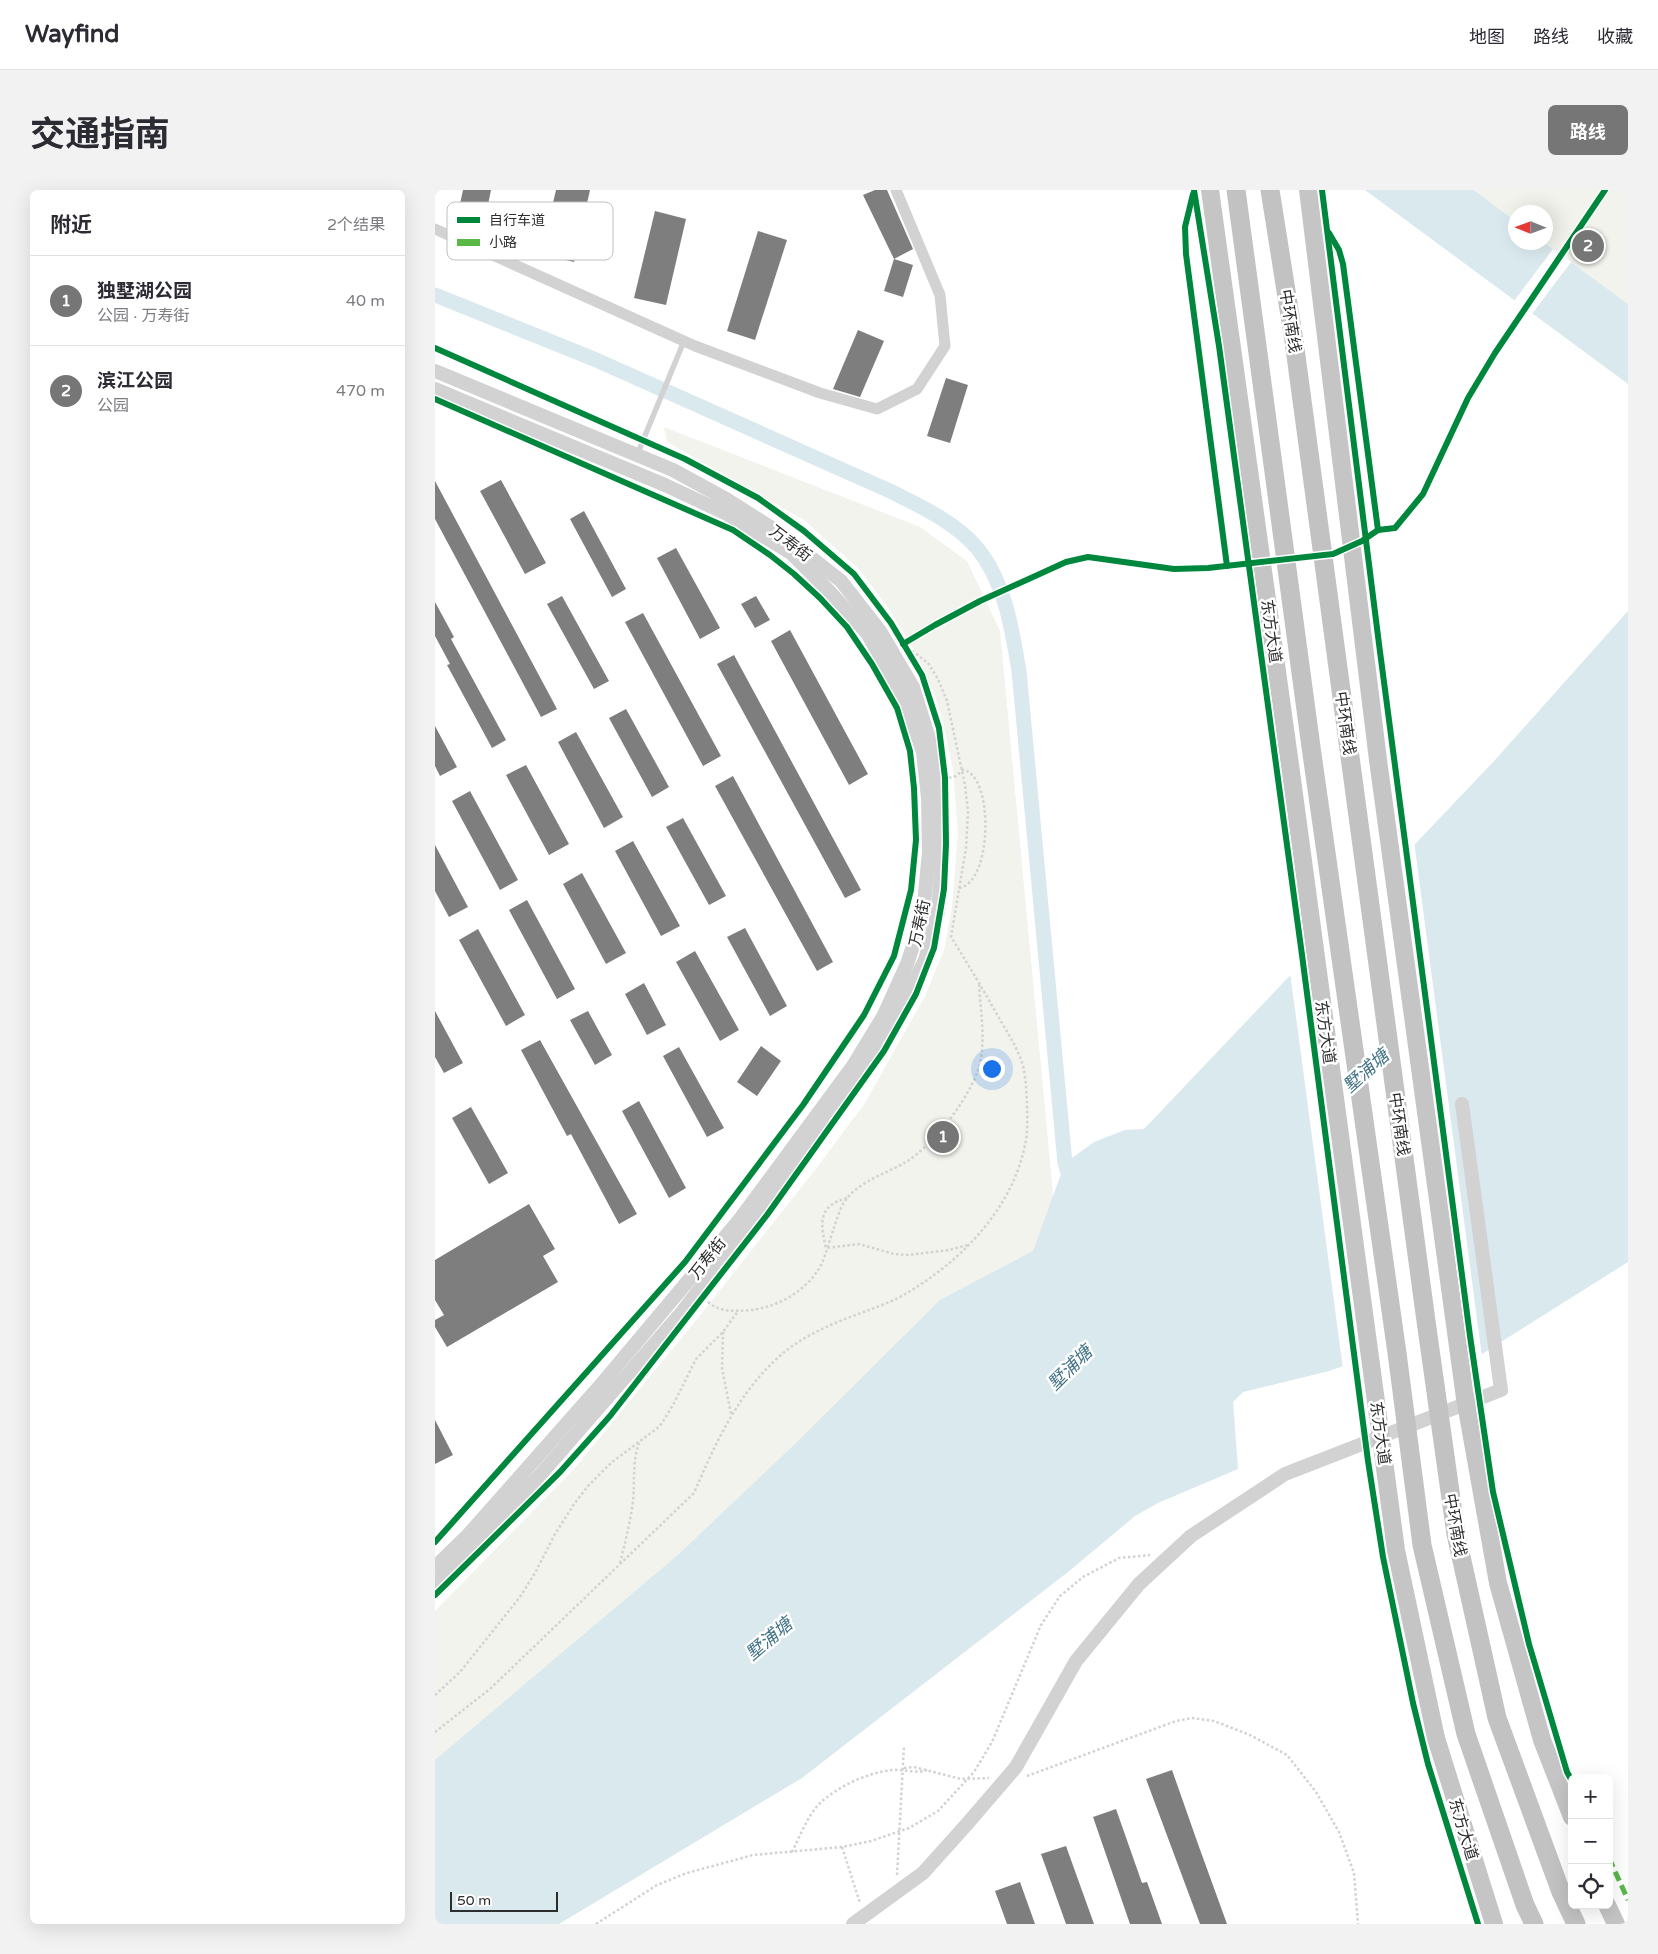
<!DOCTYPE html>
<html lang="zh">
<head>
<meta charset="utf-8">
<style>
  body { margin:0; font-family:"Varela Round","Noto Sans SC",sans-serif; background:#f2f2f3; color:#2b2b33 }
  .controls { position:absolute; right:15px; bottom:15px; display:grid; overflow:hidden; border-radius:8px; box-shadow:0 5px 20px #0002 }
  .controls button { width:45px; height:45px; display:grid; place-items:center; padding:0; border:0; border-bottom:1px solid #e1e1e2; background:#fff; color:#2b2b33; font:25px sans-serif }
  .compass { position:absolute; left:1073px; top:15px; width:45px; height:45px; border-radius:50%; background:#fff; box-shadow:0 5px 20px #0002; rotate:271deg }
  .scale { position:absolute; left:15px; bottom:12px; width:108px; box-sizing:border-box; padding-left:5px; border:2px solid #2d2d2d; border-top:0; font-size:14px; line-height:18px; white-space:nowrap; color:#2d2d2d; -webkit-text-stroke:4px #fff; paint-order:stroke }
  .you { position:absolute; left:556px; top:878px; width:18px; height:18px; margin:-12px; border:4px solid #fff; border-radius:50%; background:#1a73e8; box-shadow:0 0 0 8px #1a73e833 }
  .badge { display:grid; place-items:center; width:32px; height:32px; border-radius:50%; background:#767676; color:#fff; font-size:16px; font-weight:700 }
  .pin { position:absolute; translate:-50% -50%; border:2px solid #fff; box-shadow:0 1px 5px #0006 }
  .list { margin:0; padding:0; list-style:none }
  h2 { display:flex; justify-content:space-between; align-items:center; height:65px; margin:0; padding:0 20px; font-size:21px }
  h2 small { font-size:16px; font-weight:400; color:#7c7c81 }
  .list li { display:grid; grid-template-columns:32px 1fr auto; gap:15px; align-items:center; box-sizing:border-box; height:90px; padding:0 20px; border-top:1px solid #e1e1e2 }
  .list b { display:block; font-size:19px; white-space:nowrap }
  .list p { margin:0; font-size:16px; white-space:nowrap; color:#7c7c81 }
  .list em { font-size:16px; font-style:normal; color:#7c7c81 }
  .icon { flex:none; width:28px; height:28px; fill:none; stroke:currentColor; stroke-width:2; stroke-linecap:round; stroke-linejoin:round }
  .map { position:relative; flex:none; width:1193px; height:1734px; overflow:hidden; border-radius:8px }
  header { display:flex; align-items:center; gap:30px; box-sizing:border-box; height:70px; padding:0 25px; background:#fff; border-bottom:1px solid #e1e1e2 }
  header strong { font-size:24px }
  nav { display:flex; gap:28px; margin-inline-start:auto; font-size:18px }
  .intro { display:flex; align-items:center; justify-content:space-between; box-sizing:border-box; height:120px; padding:0 30px }
  h1 { margin:0; font-size:35px }
  .button { padding:12px 22px; border-radius:8px; background:#767676; color:#fff; font-size:18px; font-weight:700 }
  main { display:flex; gap:30px; padding:0 30px }
  aside { flex:1; background:#fff; border-radius:8px; box-shadow:0 5px 20px #0002 }
  .map>svg:first-child { display:block }
  .green { fill:#f1f3ec }
  .water { fill:#dae9ee }
  .pier { fill:#fff }
  .lines { fill:none; stroke-linecap:round; stroke-linejoin:round }
  .canal { stroke:#dae9ee; stroke-width:15 }
  .building { fill:#7e7e7e }
  .path { stroke:#d2d2d2; stroke-width:2.5; stroke-dasharray:2.5 2.5; stroke-linecap:butt }
  .service { stroke:#d2d2d2; stroke-width:5.5 }
  .minor { stroke:#d2d2d2; stroke-width:11 }
  .tertiary { stroke:#d2d2d2; stroke-width:14 }
  .primary { stroke:#c5c5c5; stroke-width:18 }
  .trunk { stroke:#c2c2c2; stroke-width:19 }
  .quiet { stroke:#58b947; stroke-width:5; stroke-dasharray:10 5; stroke-linecap:butt }
  .cycleway-casing { stroke:#fff; stroke-width:9 }
  .cycleway { stroke:#00873e; stroke-width:6 }
  .labels { text-anchor:middle; stroke-width:5; stroke-linejoin:round; paint-order:stroke }
  .street-label { font-size:16px; fill:#2d2d2d; stroke:#fff }
  .water-label { font-size:18px; font-style:italic; fill:#447586; stroke:#fff }
  .key { fill:#fff; stroke:#c0c0c0; stroke-width:1 }
  .key-label { font-size:14px; fill:#2d2d2d }
</style>
</head>
<body>
<header>
<strong>Wayfind</strong>
<nav><a>地图</a><a>路线</a><a>收藏</a></nav>
</header>
<div class="intro"><h1>交通指南</h1><a class="button">路线</a></div>
<main>
<aside>
<h2>附近<small>2个结果</small></h2>
<ul class="list">
<li><span class="badge">1</span><div><b>独墅湖公园</b><p>公园 · 万寿街</p></div><em>40 m</em></li>
<li><span class="badge">2</span><div><b>滨江公园</b><p>公园</p></div><em>470 m</em></li>
</ul>
</aside>
<div class="map">
<svg width="1193" height="1734" viewBox="0 0 1193 1734">
  <rect width="100%" height="100%" fill="#fff"/>
  <g class="green">
    <polygon points="1039,0 1193,0 1193,114 1110,53 1110,22 1080,22 1080,31"/>
    <polygon points="229,237 485,337 532,371 565,441 618,1004 632,1047 0,1634 0,1421 139,1279 263,1128 380,980 430,913 490,806 509,760 517,718 523,642 518,580 506,524 495,494 480,461 453,418 425,380 369,330 232,252"/>
  </g>
  <g class="water">
    <polygon points="930,0 1039,0 1080,31 1080,52 1110,53 1193,114 1193,194"/>
    <polygon points="1193,421 1193,1072 1017,1183 1011,1100 947,1107 935,1167 894,1181 808,1202 798,1212 803,1279 723,1313 700,1326 633,1382 367,1588 124,1734 0,1734 0,1570 244,1364 361,1253 505,1110 598,1061 630,973 659,952 690,940 709,939 1060,570"/>
  </g>
  <g class="pier">
    <polygon points="1118,59 1136,72 1097,124 1079,111"/>
    <polygon points="979,651 1047,1167 1016,1186 1014,1183 1009,1102 949,1109 937,1168 908,1179 855,782"/>
  </g>
  <g class="lines">
    <path class="canal" d="M0,105l159,64 296,132c30,15 65,31 87,57 28,34 35,81 42,123l46,492 6,19"/>
  </g>
  <g class="building">
    <polygon points="28,0 56,0 49,34 22,28"/>
    <polygon points="121,0 155,0 139,72 106,64"/>
    <polygon points="440,0 452,0 478,59 459,69 428,5"/>
    <polygon points="220,21 251,29 231,115 199,108"/>
    <polygon points="323,41 352,50 320,150 292,141"/>
    <polygon points="459,69 478,75 468,107 449,101"/>
    <polygon points="423,140 449,151 425,207 398,199"/>
    <polygon points="511,188 533,195 515,253 492,246"/>
    <polygon points="66,290 111,373 90,384 45,301"/>
    <polygon points="0,291 122,519 106,527 0,329"/>
    <polygon points="149,321 191,399 177,407 135,329"/>
    <polygon points="241,358 285,438 265,449 222,368"/>
    <polygon points="127,406 174,491 159,499 112,414"/>
    <polygon points="321,406 335,430 320,438 306,414"/>
    <polygon points="0,412 19,447 16,449 71,550 57,558 12,475 15,474 0,446"/>
    <polygon points="208,423 286,566 268,576 190,432"/>
    <polygon points="355,440 433,584 414,595 336,451"/>
    <polygon points="299,465 426,700 410,708 282,474"/>
    <polygon points="191,519 234,597 217,607 174,528"/>
    <polygon points="0,536 22,577 5,586 0,576"/>
    <polygon points="141,542 188,627 169,638 123,552"/>
    <polygon points="91,575 134,654 114,665 71,585"/>
    <polygon points="298,586 398,772 382,781 280,596"/>
    <polygon points="35,601 83,690 65,700 17,611"/>
    <polygon points="248,628 291,706 274,715 231,637"/>
    <polygon points="198,651 245,736 226,746 180,661"/>
    <polygon points="0,655 33,717 14,727 0,701"/>
    <polygon points="147,683 191,763 171,774 128,694"/>
    <polygon points="92,710 140,799 122,809 74,720"/>
    <polygon points="310,738 352,816 335,826 292,747"/>
    <polygon points="43,739 90,825 71,836 24,750"/>
    <polygon points="260,761 304,840 285,851 241,772"/>
    <polygon points="209,793 231,835 212,845 190,804"/>
    <polygon points="0,821 28,873 9,883 0,867"/>
    <polygon points="153,821 177,865 160,875 135,830"/>
    <polygon points="105,850 202,1024 184,1034 136,944 132,946 86,860"/>
    <polygon points="326,856 346,871 322,906 302,892"/>
    <polygon points="244,857 289,938 272,947 228,866"/>
    <polygon points="204,911 251,998 234,1008 187,921"/>
    <polygon points="36,917 73,983 54,994 17,928"/>
    <polygon points="94,1014 120,1059 108,1066 123,1092 12,1157 0,1137 0,1130 9,1125 0,1110 0,1070"/>
    <polygon points="0,1230 18,1265 0,1274"/>
    <polygon points="737,1580 763,1654 792,1734 765,1734 711,1589"/>
    <polygon points="681,1619 707,1693 712,1692 727,1734 695,1734 658,1627"/>
    <polygon points="631,1656 659,1734 631,1734 606,1664"/>
    <polygon points="585,1692 600,1734 572,1734 560,1701"/>
  </g>
  <g class="lines">
    <g class="path">
      <path d="M514,588l7,-2 7,-6c31,4 30,113 -4,118"/>
      <path d="M412,1008c-29,8 -27,24 -21,50l33,-4 35,10 14,1 41,-5 19,-5"/>
      <path d="M273,1112c13,11 27,9 43,8 27,-3 55,-19 69,-43 6,-11 9,-26 14,-39 3,-10 7,-23 14,-31 15,-17 39,-24 58,-35 29,-18 69,-70 75,-103 4,-25 -1,-52 -2,-76"/>
      <polyline points="288,1142 287,1178 296,1224"/>
      <path d="M185,1373c5,-20 10,-40 13,-61 2,-21 -1,-39 6,-59"/>
      <polyline points="0,1505 25,1482 85,1407 100,1383 120,1344 139,1314 153,1296 177,1272 225,1236 238,1215 261,1169 288,1142 303,1121"/>
      <path d="M0,1542l55,-43 204,-196c22,-51 45,-102 88,-139 25,-21 57,-33 87,-44 10,-4 22,-8 31,-13 59,-33 114,-88 126,-157 2,-12 1,-25 1,-37 -1,-16 -1,-34 -8,-48 -5,-13 -13,-25 -20,-37 -15,-27 -31,-54 -48,-81l15,-89 2,-36 -3,-27 -18,-84 -9,-22 -10,-16 -22,-17"/>
      <polyline points="469,1578 479,1577 526,1589 554,1588"/>
      <polyline points="592,1586 741,1531 757,1528 779,1531 815,1545 852,1565 881,1602 904,1642 919,1683 923,1734"/>
      <polyline points="407,1657 425,1713"/>
      <path d="M357,1662c8,-16 15,-35 27,-48 19,-18 48,-31 73,-34 12,-1 24,4 35,0"/>
      <polyline points="462,1685 469,1556"/>
      <polyline points="161,1734 222,1695 252,1683 318,1665 407,1657 436,1651 474,1638 503,1621 539,1582 557,1552 606,1435 625,1406 648,1387 684,1368 715,1365"/>
    </g>
    <polyline class="service" points="202,265 249,151"/>
    <polyline class="minor" points="0,39 260,156 385,203 442,219 482,199 510,156 505,105 461,0"/>
    <g class="tertiary">
      <polyline points="0,181 238,280 291,309 345,343 406,391 445,441 478,497 497,558 503,606 507,664 503,722 490,770 459,831 430,879 322,1025 247,1122 106,1284 0,1395"/>
      <polyline points="0,199 230,295 292,324 356,363 394,401 432,443 469,508 488,562 493,608 494,662 489,714 482,744 472,774 449,825 418,876 305,1029 164,1197 33,1345 0,1377"/>
      <polyline points="418,1734 488,1683 532,1634 581,1577 641,1471 704,1394 756,1346 850,1284 1066,1200 1027,914"/>
    </g>
    <g class="primary">
      <polyline points="775,0 856,582 961,1360 1001,1548 1059,1734"/>
      <polyline points="873,0 943,570 1030,1208 1063,1393 1107,1550 1137,1627"/>
      <polyline points="1172,1715 1181,1734"/>
    </g>
    <g class="trunk">
      <polyline points="801,0 876,557 962,1163 987,1355 1031,1544 1090,1715 1099,1734"/>
      <polyline points="835,0 859,151 991,1131 1021,1344 1062,1528 1126,1702 1141,1734"/>
    </g>
    <polyline class="quiet" points="1174,1668 1193,1710"/>
    <defs>
      <g id="cycleway">
        <polyline points="759,0 784,156 867,765 933,1271 948,1367 978,1513 993,1574 1043,1734"/>
        <polyline points="887,0 944,454 1035,1146 1058,1302 1094,1454 1132,1582 1137,1591"/>
        <polyline points="758,4 750,37 751,64 792,376"/>
        <polyline points="894,43 904,60 908,74 943,340"/>
        <polyline points="0,158 250,269 323,308 369,341 419,384 456,433 487,485 504,538 510,588 511,654 509,699 499,758 481,804 449,861 332,1025 175,1226 125,1282 0,1405"/>
        <polyline points="0,209 298,340 335,365 359,384 385,408 412,437 437,474 462,518 475,561 479,598 481,650 476,700 459,766 429,825 368,915 250,1072 0,1352"/>
        <polyline points="468,454 500,435 545,411 631,372 653,367 739,379 773,378 898,364 927,351 943,340 960,338 988,304 1033,208 1060,163 1170,0"/>
      </g>
    </defs>
    <use href="#cycleway" class="cycleway-casing"/>
    <use href="#cycleway" class="cycleway"/>
  </g>
  <g class="labels">
    <g class="street-label">
      <text transform="translate(856 131) rotate(81)" y="6">中环南线</text>
      <text transform="translate(356 353) rotate(37)" y="6">万寿街</text>
      <text transform="translate(837 441) rotate(82)" y="6">东方大道</text>
      <text transform="translate(911 533) rotate(82)" y="6">中环南线</text>
      <text transform="translate(484 733) rotate(-78)" y="6">万寿街</text>
      <text transform="translate(891 842) rotate(82)" y="6">东方大道</text>
      <text transform="translate(965 934) rotate(82)" y="6">中环南线</text>
      <text transform="translate(272 1068) rotate(-52)" y="6">万寿街</text>
      <text transform="translate(946 1243) rotate(82)" y="6">东方大道</text>
      <text transform="translate(1021 1335) rotate(80)" y="6">中环南线</text>
      <text transform="translate(1029 1639) rotate(73)" y="6">东方大道</text>
    </g>
    <g class="water-label">
      <text transform="translate(931 881) rotate(-42)" y="6">墅浦塘</text>
      <text transform="translate(635 1178) rotate(-45)" y="6">墅浦塘</text>
      <text transform="translate(334 1449) rotate(-40)" y="6">墅浦塘</text>
    </g>
  </g>
  <rect x="12" y="12" width="166" height="58" rx="8" class="key"/>
  <rect x="22" y="27" width="23" height="6" fill="#00873e"/>
  <rect x="22" y="49" width="23" height="7" fill="#58b947"/>
  <g class="key-label">
    <text x="54" y="35">自行车道</text>
    <text x="54" y="57">小路</text>
  </g>
</svg>
<div class="controls">
<button>+</button>
<button>−</button>
<button><svg class="icon" aria-label="locate" viewBox="0 0 24 24"><circle cx="12" cy="12" r="6"/><path d="M12 2v4M12 18v4M2 12h4M18 12h4"/></svg></button>
</div>
<svg class="compass" viewBox="-18 -18 36 36"><path d="M0-13l5 13h-10z" fill="#e53935"/><path d="M0 13l5-13h-10z" fill="#7c7c81"/></svg>
<div class="scale">50 m</div>
<div class="you"></div>
<div class="pin badge" style="left:508px;top:947px">1</div>
<div class="pin badge" style="left:1153px;top:56px">2</div>
</div>
</main>
</body>
</html>
